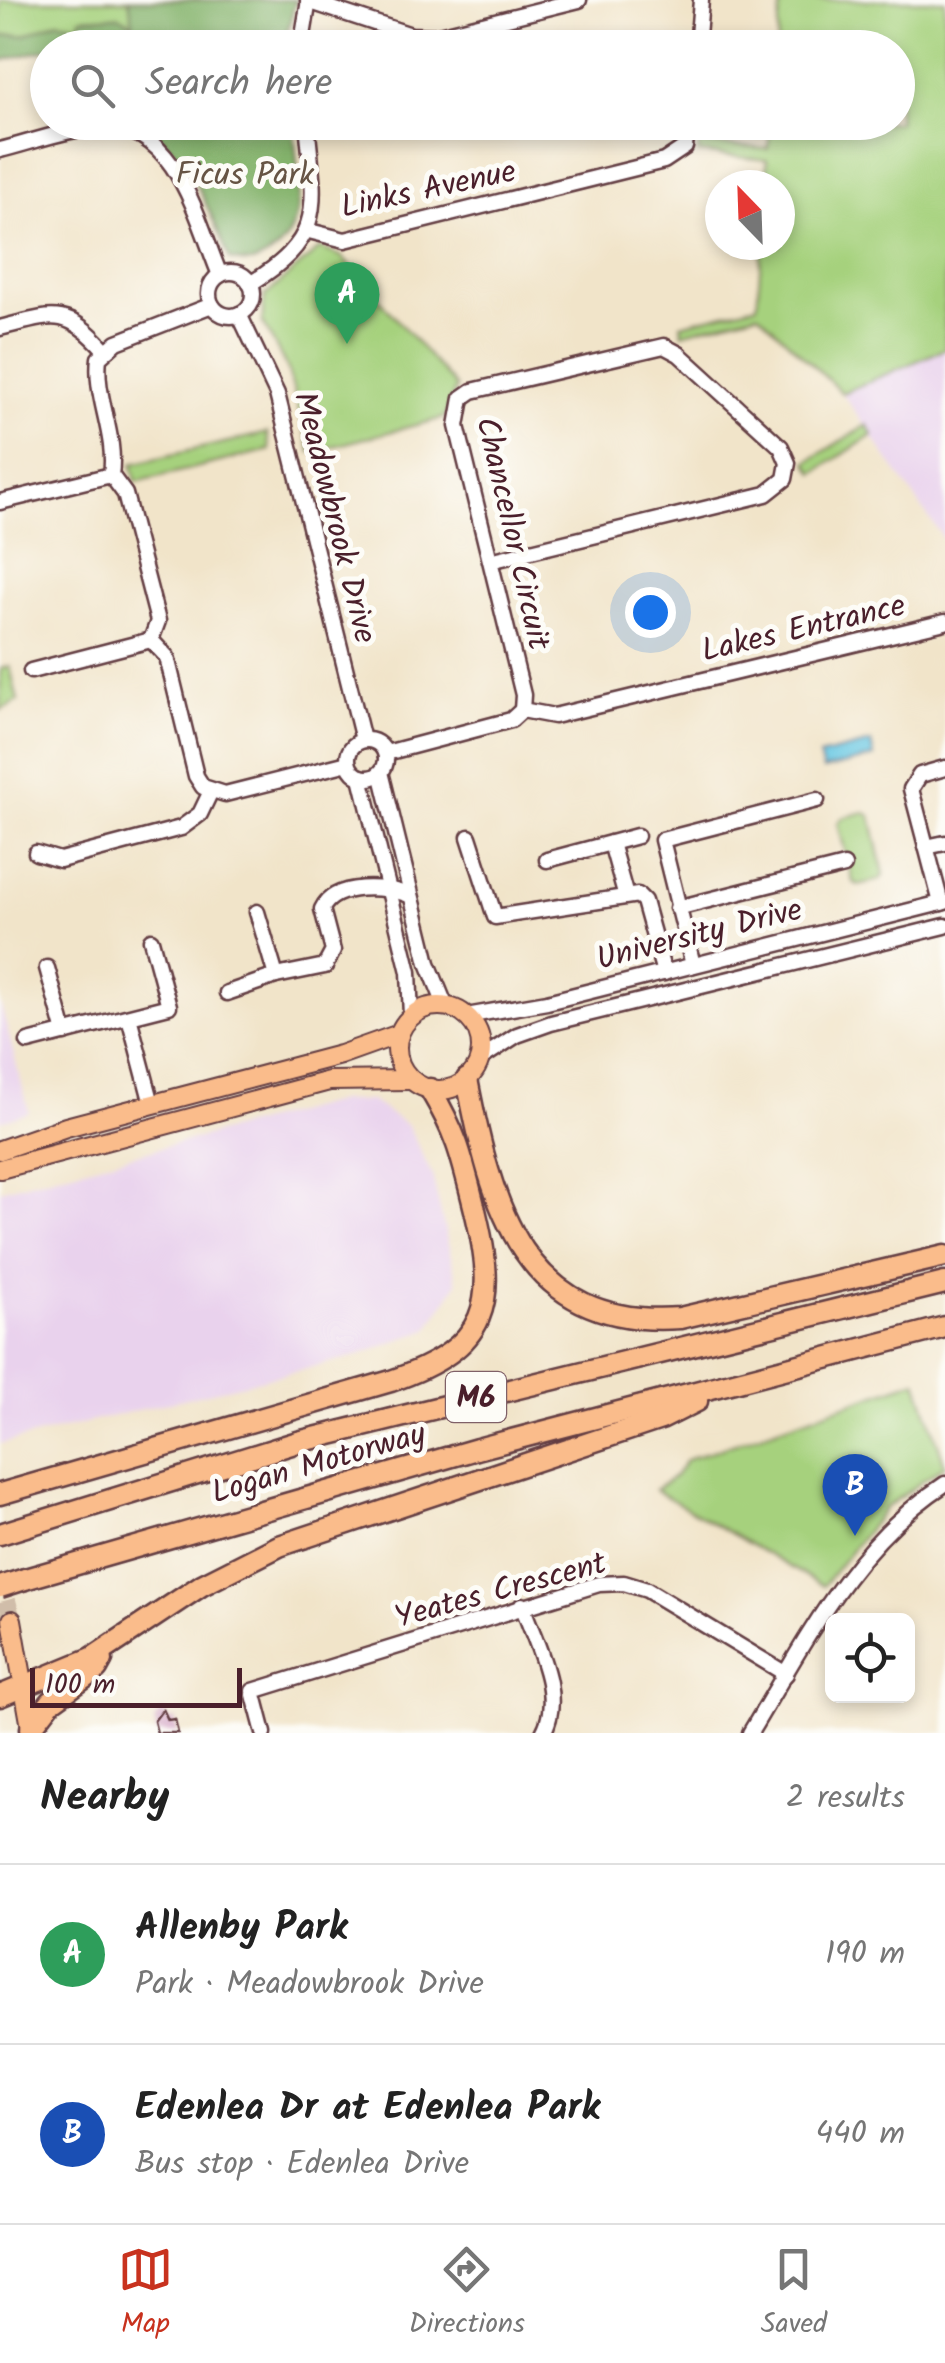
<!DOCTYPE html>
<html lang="en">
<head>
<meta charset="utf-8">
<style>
  body { margin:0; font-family:Kalam,sans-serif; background:#f6f6f6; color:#222 }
  .controls { position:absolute; right:30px; bottom:30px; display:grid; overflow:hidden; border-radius:15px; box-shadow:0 5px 15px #0003 }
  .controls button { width:90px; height:90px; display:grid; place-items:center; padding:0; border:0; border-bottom:2px solid #e0e0e0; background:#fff; color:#222; font:50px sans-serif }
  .compass { position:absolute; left:705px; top:170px; width:90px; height:90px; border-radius:50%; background:#fff; box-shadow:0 5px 15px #0003; rotate:337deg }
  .scale { position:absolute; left:30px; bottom:25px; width:212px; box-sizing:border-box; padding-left:10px; border:5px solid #4a1f2b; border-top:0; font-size:28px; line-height:35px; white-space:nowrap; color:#4a1f2b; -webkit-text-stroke:8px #fdfcf7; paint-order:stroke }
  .you { position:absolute; left:650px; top:612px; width:35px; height:35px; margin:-25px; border:8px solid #fff; border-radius:50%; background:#1a73e8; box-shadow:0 0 0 15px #1a73e833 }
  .badge { display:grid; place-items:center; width:65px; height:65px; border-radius:50%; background:#c8321e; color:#fff; font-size:32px; font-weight:700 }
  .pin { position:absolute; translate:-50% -82px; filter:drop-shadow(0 2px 5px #0008) }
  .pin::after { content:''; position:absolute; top:52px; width:35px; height:30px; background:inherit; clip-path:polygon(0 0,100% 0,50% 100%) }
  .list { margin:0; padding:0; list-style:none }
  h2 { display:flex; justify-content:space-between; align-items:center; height:130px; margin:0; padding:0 40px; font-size:42px }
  h2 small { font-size:32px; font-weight:400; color:#767676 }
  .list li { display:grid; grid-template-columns:65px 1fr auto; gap:30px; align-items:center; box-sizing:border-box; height:180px; padding:0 40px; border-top:2px solid #e0e0e0 }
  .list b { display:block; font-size:38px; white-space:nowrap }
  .list p { margin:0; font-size:32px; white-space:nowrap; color:#767676 }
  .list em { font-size:32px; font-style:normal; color:#767676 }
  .icon { flex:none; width:55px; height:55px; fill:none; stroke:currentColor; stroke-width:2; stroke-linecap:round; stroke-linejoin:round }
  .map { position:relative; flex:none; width:945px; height:1733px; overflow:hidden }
  .search { position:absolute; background:#fff; box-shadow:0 5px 15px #0003; left:30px; right:30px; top:30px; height:110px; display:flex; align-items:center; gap:25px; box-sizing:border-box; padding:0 35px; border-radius:55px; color:#767676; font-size:38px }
  .sheet { height:490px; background:#fff }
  nav { display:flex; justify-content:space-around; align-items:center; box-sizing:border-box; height:140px; border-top:2px solid #e0e0e0; background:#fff; font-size:28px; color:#767676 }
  nav a { display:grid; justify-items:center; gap:5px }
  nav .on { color:#c8321e }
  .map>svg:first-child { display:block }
  .built { fill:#e9d2ed }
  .green { fill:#a6d17d; stroke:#787854; stroke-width:2.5 }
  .forest { fill:#84b36c; stroke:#67694c; stroke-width:2.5 }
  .water { fill:#64c6e2; stroke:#577286; stroke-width:2.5 }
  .building { fill:#c990ba }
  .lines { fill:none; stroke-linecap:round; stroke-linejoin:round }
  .major-tunnel { stroke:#d0bda9; stroke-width:18; stroke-dasharray:18 9; stroke-linecap:butt }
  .minor-casing { stroke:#633d43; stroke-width:19 }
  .major-casing { stroke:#633d43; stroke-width:22 }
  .highway-casing { stroke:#633d43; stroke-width:25 }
  .minor { stroke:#fff; stroke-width:14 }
  .major { stroke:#fabc8b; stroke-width:18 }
  .highway { stroke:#fabc8b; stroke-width:20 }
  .highway-bridge-casing { stroke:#633d43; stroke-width:25; stroke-linecap:butt }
  .highway-bridge { stroke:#fabc8b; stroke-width:20 }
  .labels { text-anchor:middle; stroke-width:10; stroke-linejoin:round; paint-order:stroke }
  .shield { fill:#fdfcf7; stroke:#806168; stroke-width:2.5 }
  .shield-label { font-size:30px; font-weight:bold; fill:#4a1f2b }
  .park-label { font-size:32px; fill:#665444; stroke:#fdfcf7 }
  .street-label { font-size:32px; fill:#4a1f2b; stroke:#fdfcf7 }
</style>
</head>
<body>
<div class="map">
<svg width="945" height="1733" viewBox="0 0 945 1733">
  <rect width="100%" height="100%" fill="#fdfcf7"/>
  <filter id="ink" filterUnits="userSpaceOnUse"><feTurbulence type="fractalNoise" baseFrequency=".01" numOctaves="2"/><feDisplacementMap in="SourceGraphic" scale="20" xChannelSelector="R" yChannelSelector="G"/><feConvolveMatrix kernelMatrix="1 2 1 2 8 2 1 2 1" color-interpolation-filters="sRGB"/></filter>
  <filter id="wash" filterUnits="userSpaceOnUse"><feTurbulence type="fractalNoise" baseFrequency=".0048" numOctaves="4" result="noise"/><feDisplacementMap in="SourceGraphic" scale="40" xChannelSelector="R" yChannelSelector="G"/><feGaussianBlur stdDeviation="2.25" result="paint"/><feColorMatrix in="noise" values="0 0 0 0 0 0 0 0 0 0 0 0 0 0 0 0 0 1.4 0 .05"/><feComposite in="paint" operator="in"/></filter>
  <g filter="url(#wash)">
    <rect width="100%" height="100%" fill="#f1e4c9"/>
    <g class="built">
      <polygon points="945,349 945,541 842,393"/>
      <polygon points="0,1002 29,1112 0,1121"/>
      <polygon points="339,1101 371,1101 408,1126 432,1175 457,1283 428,1329 357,1356 0,1444 0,1190"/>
    </g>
    <g class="green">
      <polygon points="0,0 296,0 287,32 288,47 92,48 84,40 0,61"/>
      <polygon points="781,0 945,0 945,349 842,393 758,313 682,333 681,324 757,305 762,245 780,245 780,185 766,185 767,160 698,153 699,143 768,149 771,123 898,122 898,48 777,47"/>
      <polygon points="320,248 341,256 456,387 444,418 311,452 287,368 262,321 265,296"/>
      <polygon points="867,425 873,435 814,473 807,462"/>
      <polygon points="267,433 270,450 136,482 132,464"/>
      <polygon points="10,666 18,701 0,710 0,669"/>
      <polygon points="864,812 871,816 884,874 880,880 858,885 853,882 838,824 842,818"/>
      <polygon points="917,1380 945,1465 885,1508 823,1586 655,1490 675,1476 686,1460"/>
    </g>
    <g class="forest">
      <polygon points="129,0 296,0 287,32 288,47 92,48 84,40 0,61 0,36 25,35 58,21 80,25 81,18 119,16 133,24"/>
      <path d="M141,123h152c3,42 19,99 -18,128 -16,12 -26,14 -45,9 -23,-53 -39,-106 -89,-137z"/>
    </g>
    <polygon class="water" points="871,743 874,757 823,770 819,756"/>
    <g id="blocks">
      <polygon class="building" points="163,1709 168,1720 175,1719 178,1733 157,1733 154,1721"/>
    </g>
  </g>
  <g filter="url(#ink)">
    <use href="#blocks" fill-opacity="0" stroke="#633d43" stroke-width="2.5"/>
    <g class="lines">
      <polyline class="major-tunnel" points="0,1574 12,1620"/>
      <defs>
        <g id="minor">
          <polyline points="308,1 411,35 435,36 579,0"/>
          <polyline points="301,48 309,0"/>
          <polyline points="697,48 701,0"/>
          <path d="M0,150c33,-8 71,-23 105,-23 72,-2 93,96 115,148"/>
          <polyline points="309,231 345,240 664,161 685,147 688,122"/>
          <circle cx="231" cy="294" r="22"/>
          <path d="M250,284c78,-48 64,-80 57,-162"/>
          <path d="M212,305l-95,37 -18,16c-5,39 18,76 12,117l14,19 33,127 -7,19 16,17 29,119 7,11 22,7 123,-31"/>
          <polyline points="239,314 277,394 363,740"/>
          <path d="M0,328c52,-13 66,-22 104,21"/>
          <polyline points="0,502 111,475"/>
          <polyline points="490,561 766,494 785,479 788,463 781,447 679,354 664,346 472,391 462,398 457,426 523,695 522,710"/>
          <polyline points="31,671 151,640"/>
          <circle cx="367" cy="759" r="19"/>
          <polyline points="386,753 511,720 522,710 554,716 945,622"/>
          <polyline points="381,772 428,963 446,1007"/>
          <polyline points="361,777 409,972 411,1016"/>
          <polyline points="469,837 495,917 638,895 644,901 664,973"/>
          <polyline points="611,843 625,893"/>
          <polyline points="926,847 945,843"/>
          <polyline points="36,853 60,860 181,828 200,814 211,791"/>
          <polyline points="547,860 637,836"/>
          <polyline points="941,903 911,789 920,775 945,768"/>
          <polyline points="677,908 844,866"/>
          <polyline points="257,912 276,976"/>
          <polyline points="693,965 662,840 817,800"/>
          <polyline points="47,968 65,1033"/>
          <path d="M227,993l49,-17 49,-10 8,-15 -11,-42c13,-27 64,-23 87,-14"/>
          <polyline points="466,1016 547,1002 945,902"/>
          <polyline points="129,1017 152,1104"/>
          <polyline points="28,1042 169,1006 151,940"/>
          <polyline points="480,1059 517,1035 551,1023 945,926"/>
          <path d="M522,1605c13,38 43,89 21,128"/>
          <polyline points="264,1733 253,1691 599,1584 624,1583 647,1590 786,1674"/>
          <path d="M750,1733c55,-91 103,-189 195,-249"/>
        </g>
        <g id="major">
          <circle cx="439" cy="1048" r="42"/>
          <polyline points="0,1150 66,1127 340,1055 399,1034"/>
          <polyline points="0,1169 329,1081 411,1080"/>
          <polyline points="12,1620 32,1733"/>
        </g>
        <g id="highway">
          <path d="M467,1079c24,126 56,251 213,239l265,-62"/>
          <path d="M0,1494l391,-113c99,-34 107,-77 84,-171 -13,-52 -17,-74 -45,-121"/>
          <polyline points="0,1534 298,1442 945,1283"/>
          <polyline points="25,1579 477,1449 945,1327"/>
          <polyline points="0,1696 92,1658 202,1585 279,1546 661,1419 697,1401"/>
          <polyline points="31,1728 51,1702 97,1669 102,1660"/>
        </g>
      </defs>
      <use href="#minor" class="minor-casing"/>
      <use href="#major" class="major-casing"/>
      <use href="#highway" class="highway-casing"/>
      <use href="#minor" class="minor"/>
      <use href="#major" class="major"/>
      <use href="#highway" class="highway"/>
      <defs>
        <polyline id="highway-bridge" points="0,1587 25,1579"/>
      </defs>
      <use href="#highway-bridge" class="highway-bridge-casing"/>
      <use href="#highway-bridge" class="highway-bridge"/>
    </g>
  </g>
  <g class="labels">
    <rect class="shield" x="446" y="1372" width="60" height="50" rx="8"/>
    <g class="shield-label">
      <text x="476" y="1407">M6</text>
    </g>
    <g class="park-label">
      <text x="245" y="184">Ficus Park</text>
    </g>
    <g class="street-label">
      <text transform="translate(428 188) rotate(-12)" y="11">Links Avenue</text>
      <text transform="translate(336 517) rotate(76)" y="11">Meadowbrook Drive</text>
      <text transform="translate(514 533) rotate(77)" y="11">Chancellor Circuit</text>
      <text transform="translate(803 627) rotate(-13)" y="11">Lakes Entrance</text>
      <text transform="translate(699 933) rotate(-14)" y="11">University Drive</text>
      <text transform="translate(318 1462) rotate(-16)" y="11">Logan Motorway</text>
      <text transform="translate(500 1589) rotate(-15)" y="11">Yeates Crescent</text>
    </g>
  </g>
</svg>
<div class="controls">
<button><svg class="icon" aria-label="locate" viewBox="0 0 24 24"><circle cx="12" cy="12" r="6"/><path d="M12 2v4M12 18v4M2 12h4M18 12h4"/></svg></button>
</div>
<svg class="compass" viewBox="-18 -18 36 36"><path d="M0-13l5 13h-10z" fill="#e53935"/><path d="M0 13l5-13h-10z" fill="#767676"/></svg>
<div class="scale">100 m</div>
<div class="you"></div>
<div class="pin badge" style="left:347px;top:344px;background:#2e9e5b">A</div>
<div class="pin badge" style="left:855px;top:1536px;background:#1a4fb4">B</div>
<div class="search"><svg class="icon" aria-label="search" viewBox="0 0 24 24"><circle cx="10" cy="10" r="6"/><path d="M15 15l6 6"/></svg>Search here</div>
</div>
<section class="sheet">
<h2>Nearby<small>2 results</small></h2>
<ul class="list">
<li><span class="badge" style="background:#2e9e5b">A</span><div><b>Allenby Park</b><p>Park · Meadowbrook Drive</p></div><em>190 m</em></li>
<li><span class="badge" style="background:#1a4fb4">B</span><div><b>Edenlea Dr at Edenlea Park</b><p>Bus stop · Edenlea Drive</p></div><em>440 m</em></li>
</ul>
</section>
<nav>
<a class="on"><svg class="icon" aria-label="map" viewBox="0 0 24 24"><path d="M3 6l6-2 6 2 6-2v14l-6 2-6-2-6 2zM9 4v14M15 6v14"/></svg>Map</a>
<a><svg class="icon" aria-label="directions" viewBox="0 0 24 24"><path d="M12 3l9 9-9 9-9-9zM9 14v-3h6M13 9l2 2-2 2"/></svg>Directions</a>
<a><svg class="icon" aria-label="saved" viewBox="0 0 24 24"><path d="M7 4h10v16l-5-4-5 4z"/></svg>Saved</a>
</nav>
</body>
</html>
